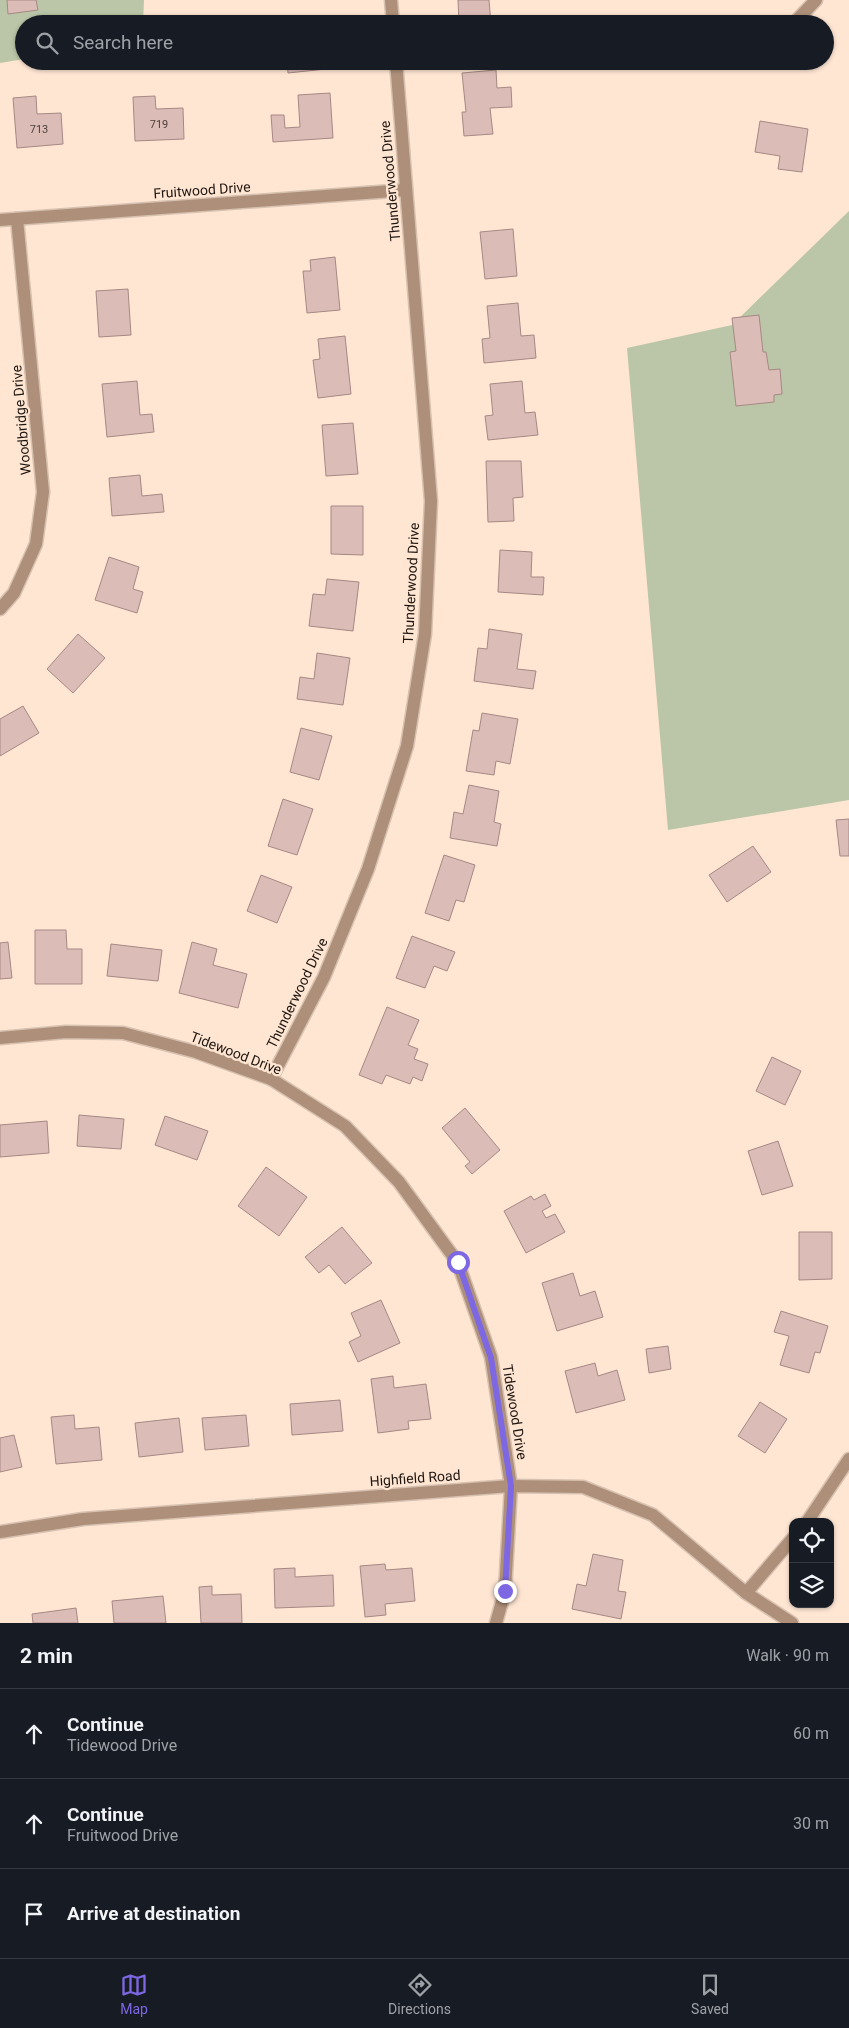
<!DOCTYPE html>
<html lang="en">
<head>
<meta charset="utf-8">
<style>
  body { margin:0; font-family:Roboto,sans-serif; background:#20242c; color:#f1f3f6 }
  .controls { position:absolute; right:15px; bottom:15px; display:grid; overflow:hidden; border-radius:10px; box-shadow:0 1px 4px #0004 }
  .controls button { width:45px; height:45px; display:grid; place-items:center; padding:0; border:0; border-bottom:1px solid #363941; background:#171b24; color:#f1f3f6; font:25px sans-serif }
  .stop { position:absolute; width:15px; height:15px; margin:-11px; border:4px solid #7d67e2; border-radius:50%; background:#fff }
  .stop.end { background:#7d67e2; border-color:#fff; box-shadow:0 1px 5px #0008 }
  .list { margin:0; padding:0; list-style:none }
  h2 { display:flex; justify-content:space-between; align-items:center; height:65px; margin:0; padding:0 20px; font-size:21px }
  h2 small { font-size:16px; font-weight:400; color:#9ea1a6 }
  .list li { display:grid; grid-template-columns:32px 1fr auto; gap:15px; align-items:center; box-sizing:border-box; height:90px; padding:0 20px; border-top:1px solid #363941 }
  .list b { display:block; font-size:19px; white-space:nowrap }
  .list p { margin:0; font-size:16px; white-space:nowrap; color:#9ea1a6 }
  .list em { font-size:16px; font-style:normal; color:#9ea1a6 }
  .icon { flex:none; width:28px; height:28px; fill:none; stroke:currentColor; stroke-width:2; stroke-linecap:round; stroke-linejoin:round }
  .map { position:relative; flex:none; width:849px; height:1623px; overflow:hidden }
  .search { position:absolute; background:#171b24; box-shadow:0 1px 4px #0004; left:15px; right:15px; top:15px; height:55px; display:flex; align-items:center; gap:12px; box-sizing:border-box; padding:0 18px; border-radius:28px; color:#9ea1a6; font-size:19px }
  .sheet { height:335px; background:#171b24 }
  nav { display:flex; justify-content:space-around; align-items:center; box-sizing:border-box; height:70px; border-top:1px solid #363941; background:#171b24; font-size:14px; color:#9ea1a6 }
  nav a { display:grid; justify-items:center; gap:2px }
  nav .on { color:#7d67e2 }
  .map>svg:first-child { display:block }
  .green { fill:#bac6a7 }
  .building { fill:#dcbcb7; stroke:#a68884 }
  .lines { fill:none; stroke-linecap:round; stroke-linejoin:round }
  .minor-casing { stroke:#d7c1b0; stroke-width:15 }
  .minor { stroke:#ae907a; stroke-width:12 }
  .route { stroke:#7d67e2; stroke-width:6 }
  .labels { text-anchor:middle; stroke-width:4.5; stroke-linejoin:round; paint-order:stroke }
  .number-label { font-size:11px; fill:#4e403a }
  .street-label { font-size:14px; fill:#1f1610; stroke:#ffe6d3 }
</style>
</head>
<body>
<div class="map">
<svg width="849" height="1623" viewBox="0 0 849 1623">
  <rect width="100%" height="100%" fill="#ffe6d3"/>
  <g class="green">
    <polygon points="0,0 144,0 143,24 24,24 24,59 0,63"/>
    <polygon points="849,211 849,800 668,830 627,348 732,325"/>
  </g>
  <g class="building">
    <polygon points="7,0 36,0 38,10 8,14"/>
    <polygon points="458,0 489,0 491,24 459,24"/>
    <polygon points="316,17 317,24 283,24 282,21"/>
    <polygon points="287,61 325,61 326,69 288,73"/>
    <polygon points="496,70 497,88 511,87 512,107 490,108 493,134 464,136 462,112 466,112 462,73"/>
    <polygon points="330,93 333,138 273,142 271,115 284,115 285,128 300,127 298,95"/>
    <polygon points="36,96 37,114 61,113 63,144 17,148 13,98"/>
    <polygon points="155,96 156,109 183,108 184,139 135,141 133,97"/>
    <polygon points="760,121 808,129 802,172 778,169 780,156 755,152"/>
    <polygon points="513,229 517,276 485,279 480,232"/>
    <polygon points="335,257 340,310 307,313 303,271 311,271 310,260"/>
    <polygon points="128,289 131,335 99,337 96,291"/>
    <polygon points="518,303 521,336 534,335 536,358 484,363 482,339 490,338 487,306"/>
    <polygon points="759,315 763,352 766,352 769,370 780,369 782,394 774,395 774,402 736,406 730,352 736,351 732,318"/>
    <polygon points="345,336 351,394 318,398 313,360 320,359 318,339"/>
    <polygon points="137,381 140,415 152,414 154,432 107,437 102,384"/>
    <polygon points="522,381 525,413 535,412 538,435 488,440 485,416 493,415 490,384"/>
    <polygon points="353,423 358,474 326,476 322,425"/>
    <polygon points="486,461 521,461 523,497 513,498 514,521 488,522"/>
    <polygon points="140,475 142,496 162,494 164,512 112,516 109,478"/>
    <polygon points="331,506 363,506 363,555 331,554"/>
    <polygon points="500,550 532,552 531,577 544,577 543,595 498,592"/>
    <polygon points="109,557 139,567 133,589 143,592 137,613 95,600"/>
    <polygon points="327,579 359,582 353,631 309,626 313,594 325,595"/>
    <polygon points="489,629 522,634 517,669 536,671 533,689 474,681 478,648 487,649"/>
    <polygon points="78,634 105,658 73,693 47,669"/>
    <polygon points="317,653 350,658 343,705 297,699 300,677 314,679"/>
    <polygon points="23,706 39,733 0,756 0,719"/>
    <polygon points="482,713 518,719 510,764 496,761 494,775 466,771 473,730 479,731"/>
    <polygon points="301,728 332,736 319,780 290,772"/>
    <polygon points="469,785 499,791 494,822 501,824 497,846 450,838 454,812 463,814"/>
    <polygon points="283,799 313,809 297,855 268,846"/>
    <polygon points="849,819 849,856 840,856 836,820"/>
    <polygon points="753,846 771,872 727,902 709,875"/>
    <polygon points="444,855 475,865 464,902 456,900 449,921 425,913"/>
    <polygon points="261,875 292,887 277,923 247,911"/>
    <polygon points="35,930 66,930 67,949 82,949 82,984 35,984"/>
    <polygon points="412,936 455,952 447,971 434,966 425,988 396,978"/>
    <polygon points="8,942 12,978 0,979 0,943"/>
    <polygon points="192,942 217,949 213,965 247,974 238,1008 179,993"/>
    <polygon points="111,944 162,950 158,981 107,976"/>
    <polygon points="387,1007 419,1020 408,1045 418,1049 414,1059 428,1064 422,1081 413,1077 410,1084 386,1075 382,1084 359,1075"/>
    <polygon points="772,1057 801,1071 785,1105 756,1091"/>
    <polygon points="465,1108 500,1150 472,1174 465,1166 470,1162 442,1128"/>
    <polygon points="79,1115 124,1119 121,1149 77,1146"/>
    <polygon points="165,1116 208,1131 197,1160 155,1145"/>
    <polygon points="47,1121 49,1153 0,1157 0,1125"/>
    <polygon points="778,1141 793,1186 762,1195 748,1151"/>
    <polygon points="266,1167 307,1197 279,1236 238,1206"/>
    <polygon points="545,1194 551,1206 542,1211 546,1218 555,1214 565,1232 526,1253 504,1211 531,1196 534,1200"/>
    <polygon points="342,1227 372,1263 345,1284 329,1265 319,1273 305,1257"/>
    <polygon points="799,1232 832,1232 832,1279 799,1280"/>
    <polygon points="573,1273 580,1296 595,1291 603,1317 557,1331 542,1283"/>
    <polygon points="381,1300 400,1343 358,1362 349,1342 361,1336 351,1313"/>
    <polygon points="781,1311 828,1326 820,1353 815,1352 809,1373 780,1365 789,1336 774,1332"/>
    <polygon points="668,1346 671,1369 649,1373 646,1349"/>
    <polygon points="595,1363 598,1376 617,1370 625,1400 576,1413 565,1371"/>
    <polygon points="393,1376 394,1388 426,1384 431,1419 408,1421 409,1429 378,1433 371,1379"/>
    <polygon points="340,1400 343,1431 292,1435 290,1404"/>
    <polygon points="760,1402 787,1419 765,1453 738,1436"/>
    <polygon points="74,1415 75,1429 99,1427 102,1460 56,1464 51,1417"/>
    <polygon points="246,1415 249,1446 205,1450 202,1418"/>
    <polygon points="179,1418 183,1452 139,1457 135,1423"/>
    <polygon points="14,1435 22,1467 0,1472 0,1438"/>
    <polygon points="593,1554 623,1560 618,1591 626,1592 621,1619 572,1609 577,1584 586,1586"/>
    <polygon points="385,1564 386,1570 412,1568 415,1601 385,1604 386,1615 365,1617 360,1566"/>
    <polygon points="295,1568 295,1577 333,1575 334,1606 275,1608 274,1569"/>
    <polygon points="212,1586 212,1595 241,1594 242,1623 201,1623 199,1587"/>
    <polygon points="163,1596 166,1623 114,1623 112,1601"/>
    <polygon points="76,1608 78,1623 33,1623 32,1614"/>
  </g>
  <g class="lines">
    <defs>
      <g id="minor">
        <polyline points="391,0 393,24"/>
        <polyline points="796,21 816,0"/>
        <polyline points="0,220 406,190"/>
        <polyline points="0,609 14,593 36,544 43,492 17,219"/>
        <polyline points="0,1038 66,1032 123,1033 196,1052 271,1079 345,1126 399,1182 458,1263 491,1357 511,1486 505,1591 496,1623"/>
        <polyline points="271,1079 324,977 368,869 407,746 425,634 431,501 396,61"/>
        <polyline points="807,1522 849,1459"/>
        <polyline points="0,1532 83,1519 511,1486 583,1487 653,1515 746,1593 792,1623"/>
        <polyline points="746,1593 793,1538"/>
      </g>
    </defs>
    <use href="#minor" class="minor-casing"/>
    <use href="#minor" class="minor"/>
  </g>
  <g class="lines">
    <polyline class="route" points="458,1262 491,1358 511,1486 505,1591"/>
  </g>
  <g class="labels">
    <g class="number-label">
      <text x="159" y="128">719</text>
      <text x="39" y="133">713</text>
    </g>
    <g class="street-label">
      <text transform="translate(390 181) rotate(-95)" y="5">Thunderwood Drive</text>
      <text transform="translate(202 190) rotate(-4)" y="5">Fruitwood Drive</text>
      <text transform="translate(21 420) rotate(-95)" y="5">Woodbridge Drive</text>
      <text transform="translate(411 583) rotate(-87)" y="5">Thunderwood Drive</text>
      <text transform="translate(297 993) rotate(-64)" y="5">Thunderwood Drive</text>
      <text transform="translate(236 1053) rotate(21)" y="5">Tidewood Drive</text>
      <text transform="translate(515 1412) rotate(81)" y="5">Tidewood Drive</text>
      <text transform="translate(415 1478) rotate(-4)" y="5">Highfield Road</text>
    </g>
  </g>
</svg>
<div class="controls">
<button><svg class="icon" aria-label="locate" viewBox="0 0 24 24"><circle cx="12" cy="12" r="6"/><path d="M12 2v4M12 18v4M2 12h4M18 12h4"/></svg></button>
<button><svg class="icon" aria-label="layers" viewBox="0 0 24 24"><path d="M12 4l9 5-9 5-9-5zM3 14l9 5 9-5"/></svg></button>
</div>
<div class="stop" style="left:458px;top:1262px"></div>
<div class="stop end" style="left:505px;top:1591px"></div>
<div class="search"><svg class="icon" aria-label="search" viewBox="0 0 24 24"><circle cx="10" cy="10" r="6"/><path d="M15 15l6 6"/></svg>Search here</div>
</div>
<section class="sheet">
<h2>2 min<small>Walk · 90 m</small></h2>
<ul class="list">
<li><svg class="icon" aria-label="ahead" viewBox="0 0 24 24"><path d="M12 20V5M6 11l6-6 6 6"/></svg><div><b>Continue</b><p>Tidewood Drive</p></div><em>60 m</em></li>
<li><svg class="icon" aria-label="ahead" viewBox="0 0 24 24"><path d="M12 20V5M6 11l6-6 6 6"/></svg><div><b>Continue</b><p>Fruitwood Drive</p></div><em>30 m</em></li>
<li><svg class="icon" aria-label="arrive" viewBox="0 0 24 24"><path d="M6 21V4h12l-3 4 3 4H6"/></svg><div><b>Arrive at destination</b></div></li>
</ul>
</section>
<nav>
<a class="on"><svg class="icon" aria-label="map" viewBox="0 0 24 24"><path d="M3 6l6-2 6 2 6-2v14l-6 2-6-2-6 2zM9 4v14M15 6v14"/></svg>Map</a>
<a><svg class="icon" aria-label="directions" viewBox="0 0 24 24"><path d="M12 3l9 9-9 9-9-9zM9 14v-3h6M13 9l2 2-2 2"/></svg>Directions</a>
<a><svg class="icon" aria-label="saved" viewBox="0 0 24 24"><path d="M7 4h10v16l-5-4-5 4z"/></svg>Saved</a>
</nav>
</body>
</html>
